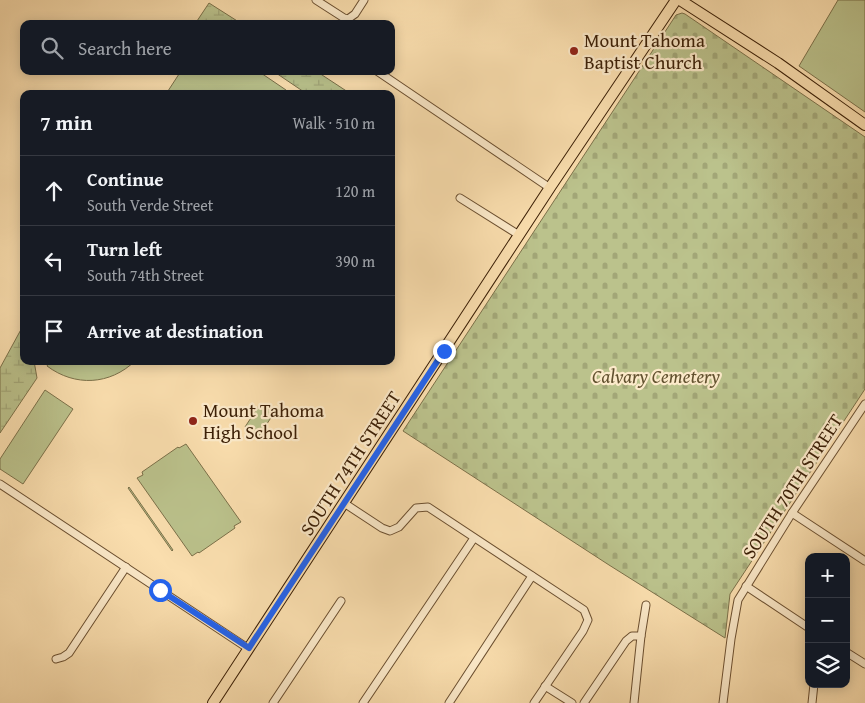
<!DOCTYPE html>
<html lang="en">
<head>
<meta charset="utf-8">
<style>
  body { margin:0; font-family:"Gentium Book Plus",serif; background:#242831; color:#f1f3f6 }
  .controls { position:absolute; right:15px; bottom:15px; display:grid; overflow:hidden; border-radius:10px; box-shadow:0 2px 12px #0003 }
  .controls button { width:45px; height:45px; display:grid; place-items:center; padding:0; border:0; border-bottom:1px solid #363941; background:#171b24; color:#f1f3f6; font:25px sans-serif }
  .stop { position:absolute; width:15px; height:15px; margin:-11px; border:4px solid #2563eb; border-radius:50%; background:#fff }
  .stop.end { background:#2563eb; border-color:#fff; box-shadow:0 1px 5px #0008 }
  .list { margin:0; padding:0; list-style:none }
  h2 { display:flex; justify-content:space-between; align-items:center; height:65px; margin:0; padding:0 20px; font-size:21px }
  h2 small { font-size:16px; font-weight:400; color:#9ea1a6 }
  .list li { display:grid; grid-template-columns:32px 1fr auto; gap:15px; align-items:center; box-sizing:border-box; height:70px; padding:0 20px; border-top:1px solid #363941 }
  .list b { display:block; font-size:19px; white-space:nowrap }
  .list p { margin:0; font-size:16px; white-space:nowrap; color:#9ea1a6 }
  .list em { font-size:16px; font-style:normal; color:#9ea1a6 }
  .icon { flex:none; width:28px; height:28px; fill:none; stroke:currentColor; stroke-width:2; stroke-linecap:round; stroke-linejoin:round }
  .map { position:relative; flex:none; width:865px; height:703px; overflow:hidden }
  .search { position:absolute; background:#171b24; box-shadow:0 2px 12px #0003; left:20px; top:20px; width:375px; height:55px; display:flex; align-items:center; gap:12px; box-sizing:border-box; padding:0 18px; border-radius:10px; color:#9ea1a6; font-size:19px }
  .panel { position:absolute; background:#171b24; box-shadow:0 2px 12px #0003; left:20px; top:90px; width:375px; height:275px; border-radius:10px }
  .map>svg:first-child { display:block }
  .green { fill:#bbc28c; stroke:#7b7049 }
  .wetland { fill:url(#wetland-marsh); stroke:#7b7049 }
  .cemetery { fill:url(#cemetery-stones); stroke:#7b7049 }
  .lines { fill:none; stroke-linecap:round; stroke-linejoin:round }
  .street-casing { stroke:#6b4f30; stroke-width:9 }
  .primary-casing { stroke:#3b1f06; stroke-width:12 }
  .street { stroke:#fceaca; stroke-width:7 }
  .primary { stroke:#fadeae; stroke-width:10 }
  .route { stroke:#2563eb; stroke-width:6 }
  .poi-dot { fill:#8f2418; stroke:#fceaca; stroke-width:2 }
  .labels { text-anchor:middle; stroke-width:4.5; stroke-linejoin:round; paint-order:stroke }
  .poi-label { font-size:19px; fill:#3b1f06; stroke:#fceaca; text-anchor:start }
  .park-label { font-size:19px; font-style:italic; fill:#61502e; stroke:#fceaca }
  .street-label { font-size:19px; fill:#3b1f06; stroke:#fceaca }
</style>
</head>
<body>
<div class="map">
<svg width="865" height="703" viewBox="0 0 865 703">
  <defs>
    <pattern id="wetland-marsh" width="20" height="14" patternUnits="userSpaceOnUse" patternTransform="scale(1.25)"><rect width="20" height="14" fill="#bbc28c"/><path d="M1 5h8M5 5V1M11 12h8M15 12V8" fill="none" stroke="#a2a677"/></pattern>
    <pattern id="cemetery-stones" width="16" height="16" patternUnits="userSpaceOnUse" patternTransform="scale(1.25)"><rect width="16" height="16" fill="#bbc28c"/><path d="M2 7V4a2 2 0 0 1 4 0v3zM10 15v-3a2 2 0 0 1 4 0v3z" fill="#a2a677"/></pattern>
  </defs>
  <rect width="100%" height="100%" fill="#fadeae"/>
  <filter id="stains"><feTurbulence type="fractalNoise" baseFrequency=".004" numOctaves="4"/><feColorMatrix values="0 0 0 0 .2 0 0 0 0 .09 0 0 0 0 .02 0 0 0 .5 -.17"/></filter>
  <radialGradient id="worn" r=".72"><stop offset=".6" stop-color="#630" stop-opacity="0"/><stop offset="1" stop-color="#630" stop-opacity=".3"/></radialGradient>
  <g class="green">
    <polygon points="838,0 865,0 865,112 799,66"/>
    <polygon points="181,71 258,71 286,90 283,94 166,94"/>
    <path d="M50,361h85c-25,24 -60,26 -88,5z"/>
    <polygon points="45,390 73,409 23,484 0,469 0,459"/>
    <polygon points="260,404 274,413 259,436 245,427"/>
    <polygon points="186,444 241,522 234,526 235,528 199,553 198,552 192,556 137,478 143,475 142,472 178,447 179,448"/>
    <polygon points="129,487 173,550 172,551 128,488"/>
  </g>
  <g class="wetland">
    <polygon points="209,3 242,24 201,24 197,21"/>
    <polygon points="273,71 316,71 351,94 307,94"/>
    <polygon points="24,324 24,361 34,361 37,378 0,433 0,368"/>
  </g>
  <polygon class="cemetery" points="682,13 685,14 865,137 865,389 730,594 725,638 609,565 403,431 676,15"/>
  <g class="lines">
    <defs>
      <g id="street">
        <polyline points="316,0 344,18 348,19 355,14 364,0"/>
        <polyline points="377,71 550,188"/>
        <polyline points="460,198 519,235"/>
        <polyline points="0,484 249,649"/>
        <polyline points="344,503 382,528 390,531 399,527 416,508 428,507 584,610 588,620 583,631 534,703"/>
        <polyline points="792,513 865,561"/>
        <polyline points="746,586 809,628"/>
        <polyline points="846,652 865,664"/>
        <polyline points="56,659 63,657 69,653 126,567"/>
        <polyline points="545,686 572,703"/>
        <polyline points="273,703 341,601"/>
        <polyline points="363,703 474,538"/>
        <polyline points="449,703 532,576"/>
        <polyline points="584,703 626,641 632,636 641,636 646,605"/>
        <polyline points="634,703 641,636"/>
        <polyline points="723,703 731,639 738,600 792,513 865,404"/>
        <polyline points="812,703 814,684"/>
      </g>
      <g id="primary">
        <polyline points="680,0 778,63 865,125"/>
        <polyline points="213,703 551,186 676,0"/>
      </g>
    </defs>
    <use href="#street" class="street-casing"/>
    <use href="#primary" class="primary-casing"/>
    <use href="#street" class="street"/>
    <use href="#primary" class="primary"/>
  </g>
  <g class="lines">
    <polyline class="route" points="160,590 249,648 444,351"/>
  </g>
  <g class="poi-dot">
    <circle cx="574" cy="51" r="5"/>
    <circle cx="193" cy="421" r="5"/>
  </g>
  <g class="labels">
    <g class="poi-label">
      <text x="584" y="47">Mount Tahoma<tspan x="584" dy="22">Baptist Church</tspan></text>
      <text x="203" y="417">Mount Tahoma<tspan x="203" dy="22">High School</tspan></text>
    </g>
    <g class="park-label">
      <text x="656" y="383">Calvary Cemetery</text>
    </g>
    <g class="street-label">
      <text transform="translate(350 463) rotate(-57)" y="7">SOUTH 74TH STREET</text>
      <text transform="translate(792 486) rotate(-57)" y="7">SOUTH 70TH STREET</text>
    </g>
  </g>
  <rect width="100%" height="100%" filter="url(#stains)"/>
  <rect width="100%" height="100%" fill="url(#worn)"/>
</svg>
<div class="controls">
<button>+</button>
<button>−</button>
<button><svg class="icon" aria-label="layers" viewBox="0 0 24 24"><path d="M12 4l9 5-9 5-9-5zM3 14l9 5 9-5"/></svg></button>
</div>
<div class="stop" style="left:160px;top:590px"></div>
<div class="stop end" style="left:444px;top:351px"></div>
<div class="search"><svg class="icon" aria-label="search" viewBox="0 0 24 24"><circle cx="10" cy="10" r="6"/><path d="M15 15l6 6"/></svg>Search here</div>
<section class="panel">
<h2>7 min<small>Walk · 510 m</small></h2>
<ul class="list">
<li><svg class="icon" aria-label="ahead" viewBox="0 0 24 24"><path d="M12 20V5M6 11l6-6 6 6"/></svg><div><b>Continue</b><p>South Verde Street</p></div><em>120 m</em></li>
<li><svg class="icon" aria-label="left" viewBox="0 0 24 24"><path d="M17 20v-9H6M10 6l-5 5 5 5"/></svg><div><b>Turn left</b><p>South 74th Street</p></div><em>390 m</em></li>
<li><svg class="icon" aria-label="arrive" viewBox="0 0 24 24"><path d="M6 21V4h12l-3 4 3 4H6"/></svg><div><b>Arrive at destination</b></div></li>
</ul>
</section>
</div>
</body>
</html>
